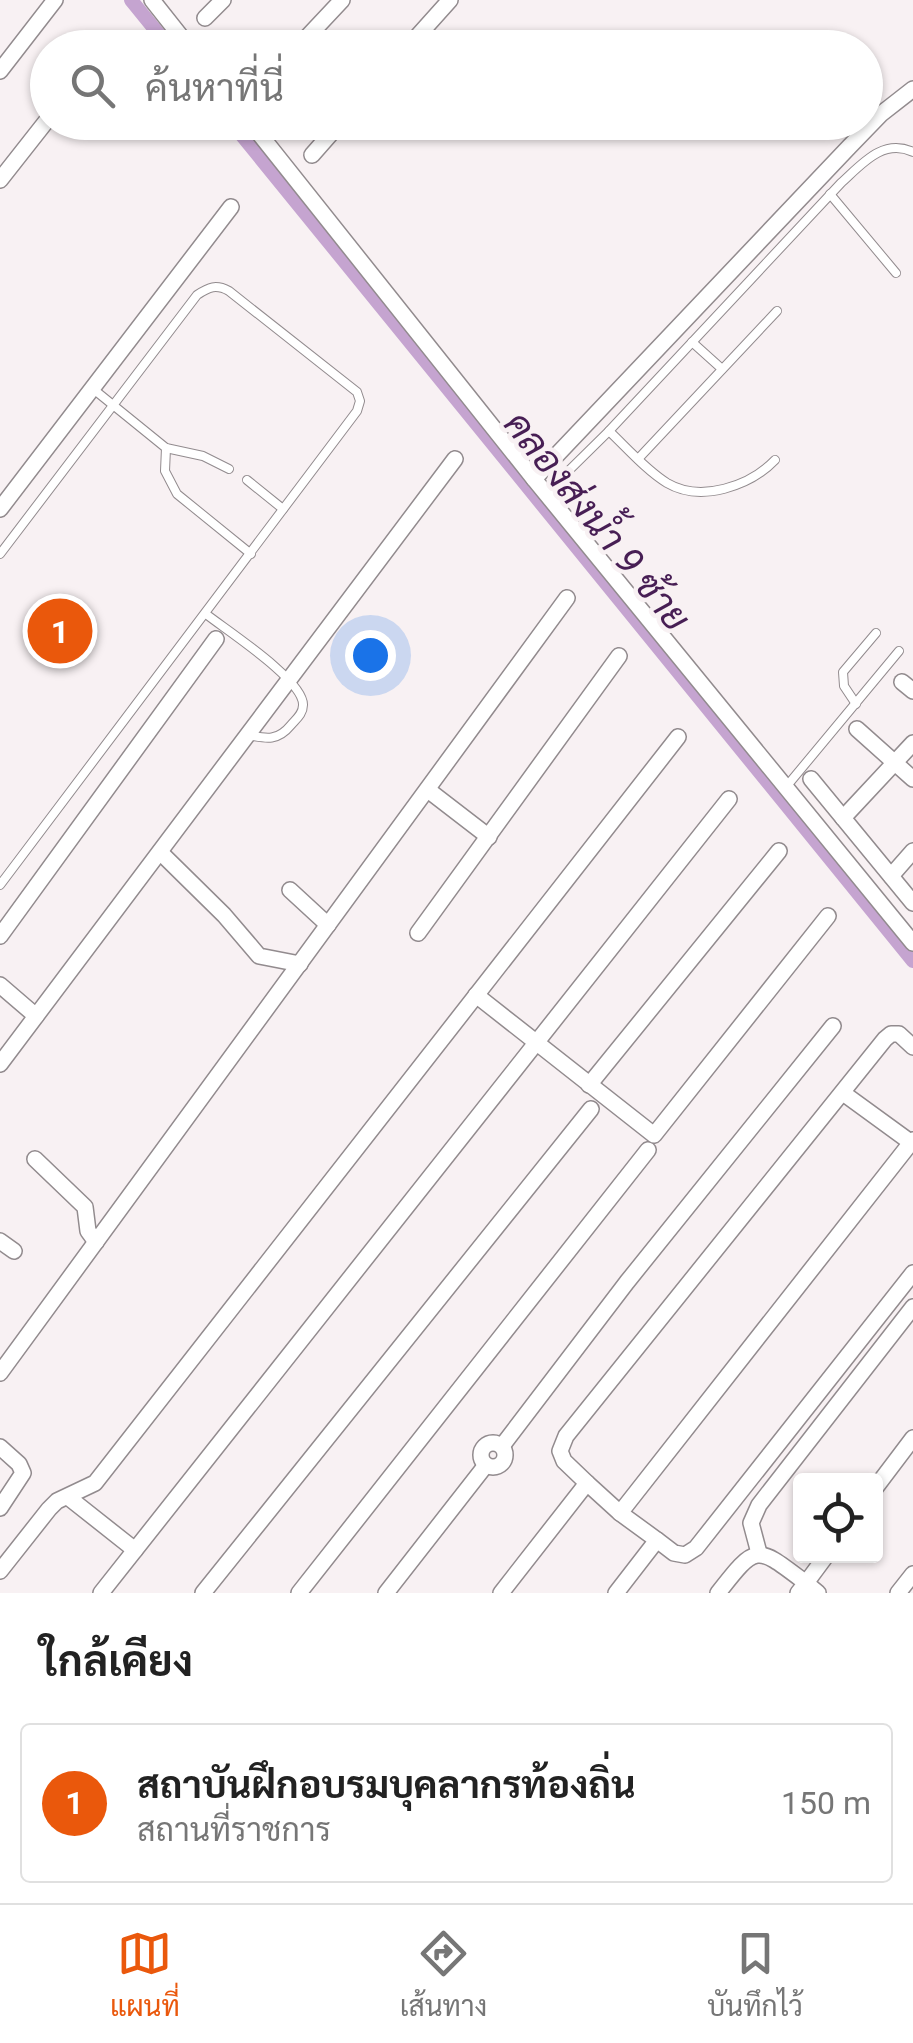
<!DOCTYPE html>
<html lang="th">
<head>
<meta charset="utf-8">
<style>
  body { margin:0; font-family:Roboto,Sarabun,sans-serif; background:#f2f2f2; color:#222 }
  .controls { position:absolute; right:30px; bottom:30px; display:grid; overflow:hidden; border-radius:10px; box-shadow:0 2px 8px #0004 }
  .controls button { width:90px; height:90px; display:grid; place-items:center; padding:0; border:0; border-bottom:2px solid #e0e0e0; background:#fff; color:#222; font:50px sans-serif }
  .you { position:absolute; left:370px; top:655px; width:35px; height:35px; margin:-25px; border:8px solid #fff; border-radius:50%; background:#1a73e8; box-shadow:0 0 0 15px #1a73e833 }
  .badge { display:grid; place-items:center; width:65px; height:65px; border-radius:50%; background:#ea580c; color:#fff; font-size:32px; font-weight:700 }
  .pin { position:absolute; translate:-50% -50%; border:5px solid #fff; box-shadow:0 2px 10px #0006 }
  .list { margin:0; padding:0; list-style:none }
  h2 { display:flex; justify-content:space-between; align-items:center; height:130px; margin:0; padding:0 40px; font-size:42px }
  h2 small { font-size:32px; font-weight:400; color:#767676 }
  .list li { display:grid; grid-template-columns:65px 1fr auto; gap:30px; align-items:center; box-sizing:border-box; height:160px; margin:0 20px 20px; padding:0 20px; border:2px solid #e0e0e0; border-radius:10px }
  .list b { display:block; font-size:38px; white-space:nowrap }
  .list p { margin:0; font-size:32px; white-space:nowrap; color:#767676 }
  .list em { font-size:32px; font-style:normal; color:#767676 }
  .icon { flex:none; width:55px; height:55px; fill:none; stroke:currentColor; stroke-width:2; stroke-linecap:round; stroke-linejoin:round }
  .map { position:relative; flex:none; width:913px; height:1593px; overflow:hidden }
  .search { position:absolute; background:#fff; box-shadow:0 2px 8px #0004; left:30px; right:30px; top:30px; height:110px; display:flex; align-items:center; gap:25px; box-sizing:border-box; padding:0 35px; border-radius:55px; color:#767676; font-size:38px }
  .sheet { height:310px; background:#fff }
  nav { display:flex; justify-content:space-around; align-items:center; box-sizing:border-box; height:140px; border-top:2px solid #e0e0e0; background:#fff; font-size:28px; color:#767676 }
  nav a { display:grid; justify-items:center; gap:5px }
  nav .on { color:#ea580c }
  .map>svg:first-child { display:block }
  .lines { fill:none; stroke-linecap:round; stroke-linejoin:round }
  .canal { stroke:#c5a4d0; stroke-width:14 }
  .lane-casing { stroke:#928b8e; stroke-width:10 }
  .street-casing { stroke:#928b8e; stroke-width:18 }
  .lane { stroke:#fff; stroke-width:8 }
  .street { stroke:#fff; stroke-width:15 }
  .labels { text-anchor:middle; stroke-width:9; stroke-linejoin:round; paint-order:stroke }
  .water-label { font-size:38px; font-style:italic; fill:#471e54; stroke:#f8f1f3 }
</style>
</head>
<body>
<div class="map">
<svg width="913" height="1593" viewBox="0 0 913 1593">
  <rect width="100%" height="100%" fill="#f8f1f3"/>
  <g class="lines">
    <g class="canal">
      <polyline points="131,0 170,48"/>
      <polyline points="231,122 913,961"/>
    </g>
    <defs>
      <g id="lane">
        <polyline points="830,194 896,273"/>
        <polyline points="692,342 722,369"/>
        <polyline points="92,388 166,448 203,456 229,469"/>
        <path d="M609,431c18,17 37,39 58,52 34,20 83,3 108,-23"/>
        <polyline points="166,448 165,471 177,494 251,554"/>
        <polyline points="638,459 777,311"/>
        <polyline points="247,480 283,509"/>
        <path d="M546,493l63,-62 232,-248c21,-19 42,-45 72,-31"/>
        <path d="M0,554l197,-259c12,-8 19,-11 32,-4l128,101 3,9 -3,10 -357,474"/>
        <path d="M206,614c20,16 98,66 97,91 0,9 -7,14 -12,20 -13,16 -24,14 -43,10"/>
        <polyline points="856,704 844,686 843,672 876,633"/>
        <polyline points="786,787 899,651"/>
      </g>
      <g id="street">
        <polyline points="152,0 190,48"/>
        <polyline points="205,18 223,0"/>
        <polyline points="102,48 105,44"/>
        <polyline points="297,48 342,0"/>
        <polyline points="407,48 450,0"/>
        <polyline points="0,71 55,0"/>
        <polyline points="250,122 534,479 913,943"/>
        <polyline points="312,155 341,122"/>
        <polyline points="0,180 48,119"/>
        <polyline points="534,479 849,147 881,114 913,89"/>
        <polyline points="0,509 231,207"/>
        <polyline points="902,682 913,691"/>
        <polyline points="857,729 913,779"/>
        <polyline points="811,779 913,903"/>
        <polyline points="428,790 489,837"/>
        <polyline points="843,818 913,743"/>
        <polyline points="160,852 224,915 259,956 300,964"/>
        <polyline points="891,876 913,851"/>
        <polyline points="290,890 328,925"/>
        <polyline points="418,933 619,656"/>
        <polyline points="0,936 216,639"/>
        <polyline points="0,985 36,1016"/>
        <polyline points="476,995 654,1135 828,916"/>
        <polyline points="0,1064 455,459"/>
        <polyline points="589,1085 779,851"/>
        <polyline points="843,1093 913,1144"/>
        <polyline points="35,1159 85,1207 88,1231 96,1242"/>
        <polyline points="0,1241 14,1251"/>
        <polyline points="0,1373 567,598"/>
        <circle cx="493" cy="1455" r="12"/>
        <polyline points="502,1446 627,1282 833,1026"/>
        <polyline points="0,1447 19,1464 23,1473 0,1508"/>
        <polyline points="587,1483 620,1513 657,1540"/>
        <polyline points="876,1487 913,1438"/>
        <polyline points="68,1497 135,1550"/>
        <polyline points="620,1513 913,1140"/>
        <polyline points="759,1553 751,1523 759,1505 913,1307"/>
        <polyline points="0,1571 49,1509 57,1501 95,1483 678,737"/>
        <polyline points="101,1593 729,799"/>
        <polyline points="203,1593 591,1109"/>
        <polyline points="299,1593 648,1150"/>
        <polyline points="386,1593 486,1465"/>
        <polyline points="501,1593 587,1483 564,1461 560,1451 566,1436 885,1039 891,1034 899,1034 913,1047"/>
        <polyline points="616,1593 657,1540 674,1553 685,1555 696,1548 913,1273"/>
        <path d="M718,1593c39,-50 38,-48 88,-10l20,-27"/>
        <polyline points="798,1593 806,1583 818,1593"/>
        <polyline points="898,1593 913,1574"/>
      </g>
    </defs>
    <use href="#lane" class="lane-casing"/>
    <use href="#street" class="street-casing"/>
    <use href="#lane" class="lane"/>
    <use href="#street" class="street"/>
  </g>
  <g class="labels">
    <g class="water-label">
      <text transform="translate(597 521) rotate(51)" y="13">คลองส่งน้ำ 9 ซ้าย</text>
    </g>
  </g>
</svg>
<div class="controls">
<button><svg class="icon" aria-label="locate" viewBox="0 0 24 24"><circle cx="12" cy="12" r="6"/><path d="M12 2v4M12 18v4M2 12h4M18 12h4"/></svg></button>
</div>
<div class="you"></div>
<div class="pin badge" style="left:60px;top:631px">1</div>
<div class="search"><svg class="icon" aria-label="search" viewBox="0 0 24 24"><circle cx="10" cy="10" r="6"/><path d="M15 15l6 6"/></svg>ค้นหาที่นี่</div>
</div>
<section class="sheet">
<h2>ใกล้เคียง<small></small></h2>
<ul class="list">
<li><span class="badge">1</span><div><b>สถาบันฝึกอบรมบุคลากรท้องถิ่น</b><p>สถานที่ราชการ</p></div><em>150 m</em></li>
</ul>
</section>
<nav>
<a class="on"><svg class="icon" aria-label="map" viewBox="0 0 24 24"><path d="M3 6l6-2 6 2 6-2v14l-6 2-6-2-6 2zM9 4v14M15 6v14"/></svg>แผนที่</a>
<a><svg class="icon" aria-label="directions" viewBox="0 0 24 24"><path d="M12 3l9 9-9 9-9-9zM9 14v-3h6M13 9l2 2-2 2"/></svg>เส้นทาง</a>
<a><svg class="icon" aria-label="saved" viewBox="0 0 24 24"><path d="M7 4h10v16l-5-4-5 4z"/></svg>บันทึกไว้</a>
</nav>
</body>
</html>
